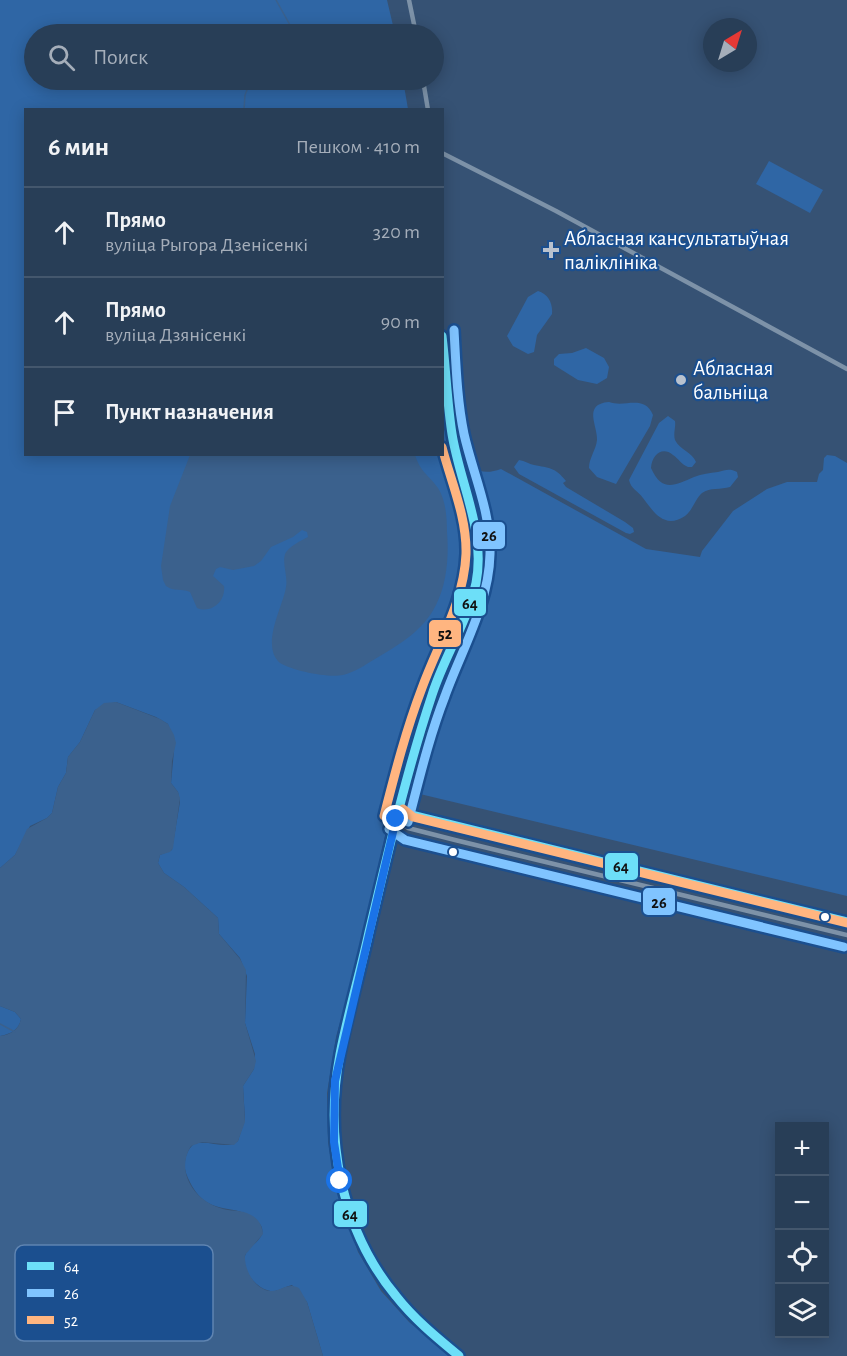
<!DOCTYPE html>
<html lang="ru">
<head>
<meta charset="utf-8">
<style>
  body { margin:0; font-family:"Alegreya Sans",sans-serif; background:#30455d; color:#f1f3f6 }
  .controls { position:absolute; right:18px; bottom:18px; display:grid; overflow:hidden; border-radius:0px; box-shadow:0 3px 15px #0003 }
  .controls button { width:54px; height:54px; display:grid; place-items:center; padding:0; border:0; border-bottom:2px solid #44576d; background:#283e57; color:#f1f3f6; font:30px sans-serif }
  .compass { position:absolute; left:703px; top:18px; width:54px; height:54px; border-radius:50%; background:#283e57; box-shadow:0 3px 15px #0003; rotate:38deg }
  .stop { position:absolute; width:18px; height:18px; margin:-14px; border:4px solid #1a73e8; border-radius:50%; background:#fff }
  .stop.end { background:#1a73e8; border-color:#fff; box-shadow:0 2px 6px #0008 }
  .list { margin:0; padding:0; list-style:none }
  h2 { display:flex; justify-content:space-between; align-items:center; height:78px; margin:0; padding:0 24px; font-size:26px }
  h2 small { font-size:20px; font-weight:400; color:#a5aeba }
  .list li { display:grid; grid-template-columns:39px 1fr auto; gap:18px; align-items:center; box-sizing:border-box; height:90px; padding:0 24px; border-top:2px solid #44576d }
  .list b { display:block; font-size:22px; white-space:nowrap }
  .list p { margin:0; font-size:20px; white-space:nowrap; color:#a5aeba }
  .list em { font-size:20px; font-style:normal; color:#a5aeba }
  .icon { flex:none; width:33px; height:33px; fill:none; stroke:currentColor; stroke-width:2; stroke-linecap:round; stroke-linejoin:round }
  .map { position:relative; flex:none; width:847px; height:1356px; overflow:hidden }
  .search { position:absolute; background:#283e57; box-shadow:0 3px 15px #0003; left:24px; top:24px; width:420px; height:66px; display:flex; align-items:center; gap:15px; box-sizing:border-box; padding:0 21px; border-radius:33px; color:#a5aeba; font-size:22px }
  .panel { position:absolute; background:#283e57; box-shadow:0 3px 15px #0003; left:24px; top:108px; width:420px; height:348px; border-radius:0px }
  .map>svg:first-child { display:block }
  .green { fill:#2f66a5 }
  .water { fill:#3b618d }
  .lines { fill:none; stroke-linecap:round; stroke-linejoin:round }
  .stream { stroke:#3b618d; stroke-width:1.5 }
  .minor { stroke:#7d92a8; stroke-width:4.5 }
  .bus-1-casing { stroke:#1b4f8f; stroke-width:14 }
  .bus-2-casing { stroke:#1b4f8f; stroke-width:14 }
  .bus-3-casing { stroke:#1b4f8f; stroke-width:14 }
  .bus-1 { stroke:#6ddff8; stroke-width:9 }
  .bus-2 { stroke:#80c4ff; stroke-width:9 }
  .bus-3 { stroke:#ffb580; stroke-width:9 }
  .route { stroke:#1a73e8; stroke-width:8 }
  .poi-dot { fill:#b9c2ce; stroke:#1b4f8f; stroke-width:2 }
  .bus-dot { fill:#fff; stroke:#1b4f8f; stroke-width:2 }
  .labels { text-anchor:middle; stroke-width:4.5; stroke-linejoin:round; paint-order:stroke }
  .poi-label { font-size:21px; fill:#fff; stroke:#1b4f8f; text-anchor:start }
  .key { fill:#1b4f8f; stroke:#5f84b1; stroke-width:1.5 }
  .key-label { font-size:16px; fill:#fff }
  .line-badge { stroke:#1b4f8f; stroke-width:2 }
  .pale-badge-label { font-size:16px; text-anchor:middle; font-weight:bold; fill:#111 }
</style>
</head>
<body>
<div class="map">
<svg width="847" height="1356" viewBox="0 0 847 1356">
  <rect width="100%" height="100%" fill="#365274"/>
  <g class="green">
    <path d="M0,0h387l8,34h-361v46h369l5,29 -382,1v344h416l1,-26c16,24 26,53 58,41l145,80 54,8 2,-6 31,-40 34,-22 20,-7h30l2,-8 4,-4 1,-12 3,-3 8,1 12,7v433l-448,-107 -4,3 -40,177 -19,68 -9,56 1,49 7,43 23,67 23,39 28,31 43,34h-129l-16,-54 -15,-17c-6,1 -11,5 -17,6 -16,2 -34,-20 -30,-35 3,-10 14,-13 17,-22 1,-4 0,-9 -4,-12 -19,-21 -47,-3 -66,-36 -3,-6 -6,-11 -7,-17 -1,-10 2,-19 9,-25 14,-5 33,7 44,-3l7,-22 -2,-33 11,-17 1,-15 -10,-31 2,-47 -7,-18 -21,-24 -1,-16 -34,-31 -20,-14 -6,-10 2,-8 12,-5 8,-48 -2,-10 -7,-9 3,-32 -6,-27 -12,-7 -40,-15 -21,8 -15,32 -12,15 -2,16 -8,14 -6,26 -5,5 -17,8 -15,29 -15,13z"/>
    <polygon points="769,161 823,190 810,213 756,184"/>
    <path d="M538,291c10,3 15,12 14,23l-15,21 -3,17 -6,2 -15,-8 -6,-10 21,-39z"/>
    <polygon points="586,348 604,358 609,367 607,378 597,384 578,380 554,365 554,359 559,354 572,353"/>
    <path d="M609,402c16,6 35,-8 44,13l-3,11 -34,58 -19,-7 -8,-9c0,-10 7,-18 8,-28 1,-14 -15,-36 12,-38z"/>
    <path d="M668,416l7,5c1,6 -2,13 0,19 5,10 17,12 21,22l-4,5h-4c-7,-3 -9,-8 -15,-12 -11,-9 -21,0 -22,13 11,25 24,17 43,9 8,-3 16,-4 24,-5 7,-2 12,-4 19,0l1,5 -8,10c-9,3 -20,0 -28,6 -7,6 -9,17 -17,23 -21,14 -32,-5 -42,-18 -5,-7 -12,-9 -14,-18l30,-57z"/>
    <path d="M519,460c6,1 10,4 15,5 15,3 21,2 32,16l-3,2 3,4 59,35 8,6 1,4 -4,2 -4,-1 -107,-59 -5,-7z"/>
    <path d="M0,1006l15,6 6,7c-2,11 -11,15 -21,17z"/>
  </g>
  <g class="water">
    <path d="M190,455h225c6,18 13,19 23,33 8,12 9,31 9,44 2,24 0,51 -11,73 -13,26 -36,39 -61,54 -10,6 -20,13 -32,16 -16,3 -49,-4 -63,-12 -20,-18 3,-56 6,-76 2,-11 -4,-23 -1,-33 3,-7 17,-14 23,-17l-1,-5 -5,-2 -9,7 -22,10 -10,14 -7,5 -21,4 -13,-3 -4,2 -3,7 11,10c2,15 -12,28 -27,22l-7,-16c-9,-4 -16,0 -24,-6l-3,-6 -2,-14 9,-60z"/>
    <path d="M116,702l44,17 8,5 6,11 2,8 -4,18 -1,22 7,9 2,6 -7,50 -3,4 -10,3 -2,8 6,10 20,14 34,31 1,16 21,25 6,11 -1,53 11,38 -2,8 -11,17 2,36 -7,19 -4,4 -32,-3 -11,4c-16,25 3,54 29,62 10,4 22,1 31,7 8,4 11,11 12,19l-18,21c-1,15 10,35 26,36 11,0 16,-9 28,-3l8,14 16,54h-323v-320c10,-1 19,-6 21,-17l-6,-7 -15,-6v-138l15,-13 12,-26 20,-11 5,-5 6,-26 8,-14 2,-16 12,-15 15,-32 9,-7z"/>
  </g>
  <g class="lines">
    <g class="stream">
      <polyline points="276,0 295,34"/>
      <polyline points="244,110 245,95 249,85 261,80"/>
      <polyline points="0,1024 15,1032"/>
    </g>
    <g class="minor">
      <polyline points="409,0 416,34"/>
      <polyline points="423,80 428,110"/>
      <polyline points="442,153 556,211 847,369"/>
      <path d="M442,331l10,104 22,81 4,37 -2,29 -7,24 -36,85 -15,48 -22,80 -56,237c-22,123 18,226 119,300"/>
      <polyline points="396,819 408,828 455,840 847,935"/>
      <polyline points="396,819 412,815 847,922"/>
    </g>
    <defs>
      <g id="bus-1">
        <path d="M442,336c4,33 5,66 10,98 8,50 34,97 24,149 -9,40 -32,74 -44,112 -26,78 -44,158 -63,237 -9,41 -21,81 -29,122 -16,84 1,176 56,242 18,23 40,41 63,60"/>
        <polyline points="396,819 412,815 847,922"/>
      </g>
      <g id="bus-2">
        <path d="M408,822c11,-42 21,-85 37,-126 17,-47 44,-92 45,-142 1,-42 -17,-80 -26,-120 -7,-34 -8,-69 -10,-104"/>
        <polyline points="389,829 405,840 844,947"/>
      </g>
      <g id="bus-3">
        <polyline points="403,809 413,817 458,828 847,923"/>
        <path d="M384,816c11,-43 22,-86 38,-128 16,-44 42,-86 44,-134 1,-37 -15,-72 -24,-107"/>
      </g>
    </defs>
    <use href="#bus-1" class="bus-1-casing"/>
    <use href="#bus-2" class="bus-2-casing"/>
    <use href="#bus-3" class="bus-3-casing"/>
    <use href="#bus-1" class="bus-1"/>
    <use href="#bus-2" class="bus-2"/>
    <use href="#bus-3" class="bus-3"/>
  </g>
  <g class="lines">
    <polyline class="route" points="340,1181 334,1142 335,1081 396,819"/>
  </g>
  <g class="poi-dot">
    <path d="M548 241h6v6h6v6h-6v6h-6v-6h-6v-6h6z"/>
    <circle cx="681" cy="380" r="6"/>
  </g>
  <g class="bus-dot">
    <circle cx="453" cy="852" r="5"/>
    <circle cx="825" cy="917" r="5"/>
  </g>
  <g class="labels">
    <g class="poi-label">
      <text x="564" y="245">Абласная кансультатыўная<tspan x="564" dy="24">паліклініка</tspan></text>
      <text x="693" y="375">Абласная<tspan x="693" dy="24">бальніца</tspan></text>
    </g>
  </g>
  <rect x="15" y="1245" width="198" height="96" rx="9" class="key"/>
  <rect x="27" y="1262" width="27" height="8" fill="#6ddff8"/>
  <rect x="27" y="1289" width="27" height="8" fill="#80c4ff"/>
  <rect x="27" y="1316" width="27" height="8" fill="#ffb580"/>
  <g class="key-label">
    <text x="64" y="1272">64</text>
    <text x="64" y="1299">26</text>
    <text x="64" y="1326">52</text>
  </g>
  <g class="line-badge">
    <rect x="472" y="521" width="34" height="29" rx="6" fill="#80c4ff"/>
    <rect x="453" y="588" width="34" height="29" rx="6" fill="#6ddff8"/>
    <rect x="428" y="619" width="34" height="29" rx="6" fill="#ffb580"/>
    <rect x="604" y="852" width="35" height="29" rx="6" fill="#6ddff8"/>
    <rect x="642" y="887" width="34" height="29" rx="6" fill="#80c4ff"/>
    <rect x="333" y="1200" width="35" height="28" rx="6" fill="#6ddff8"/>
  </g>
  <g class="pale-badge-label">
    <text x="489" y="541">26</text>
    <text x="470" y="609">64</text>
    <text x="445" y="639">52</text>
    <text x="621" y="872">64</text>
    <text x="659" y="908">26</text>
    <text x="350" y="1220">64</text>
  </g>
</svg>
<div class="controls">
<button>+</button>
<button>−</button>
<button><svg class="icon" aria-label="locate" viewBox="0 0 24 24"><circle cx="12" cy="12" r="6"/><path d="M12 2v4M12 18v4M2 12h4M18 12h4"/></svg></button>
<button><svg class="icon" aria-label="layers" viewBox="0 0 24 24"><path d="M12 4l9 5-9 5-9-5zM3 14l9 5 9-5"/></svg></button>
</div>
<svg class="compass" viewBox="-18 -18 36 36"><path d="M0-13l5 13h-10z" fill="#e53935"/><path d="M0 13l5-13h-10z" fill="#a5aeba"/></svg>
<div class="stop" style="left:340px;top:1181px"></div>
<div class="stop end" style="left:396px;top:819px"></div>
<div class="search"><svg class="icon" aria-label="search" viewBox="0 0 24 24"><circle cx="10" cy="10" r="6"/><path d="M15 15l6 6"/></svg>Поиск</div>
<section class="panel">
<h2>6 мин<small>Пешком · 410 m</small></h2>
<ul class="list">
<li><svg class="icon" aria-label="ahead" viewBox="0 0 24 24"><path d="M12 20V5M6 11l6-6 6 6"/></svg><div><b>Прямо</b><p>вуліца Рыгора Дзенісенкі</p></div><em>320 m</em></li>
<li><svg class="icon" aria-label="ahead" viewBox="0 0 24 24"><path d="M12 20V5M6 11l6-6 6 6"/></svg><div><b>Прямо</b><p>вуліца Дзянісенкі</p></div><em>90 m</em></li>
<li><svg class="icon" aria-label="arrive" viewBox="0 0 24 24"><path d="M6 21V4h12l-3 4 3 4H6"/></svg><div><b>Пункт назначения</b></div></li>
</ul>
</section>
</div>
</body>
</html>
